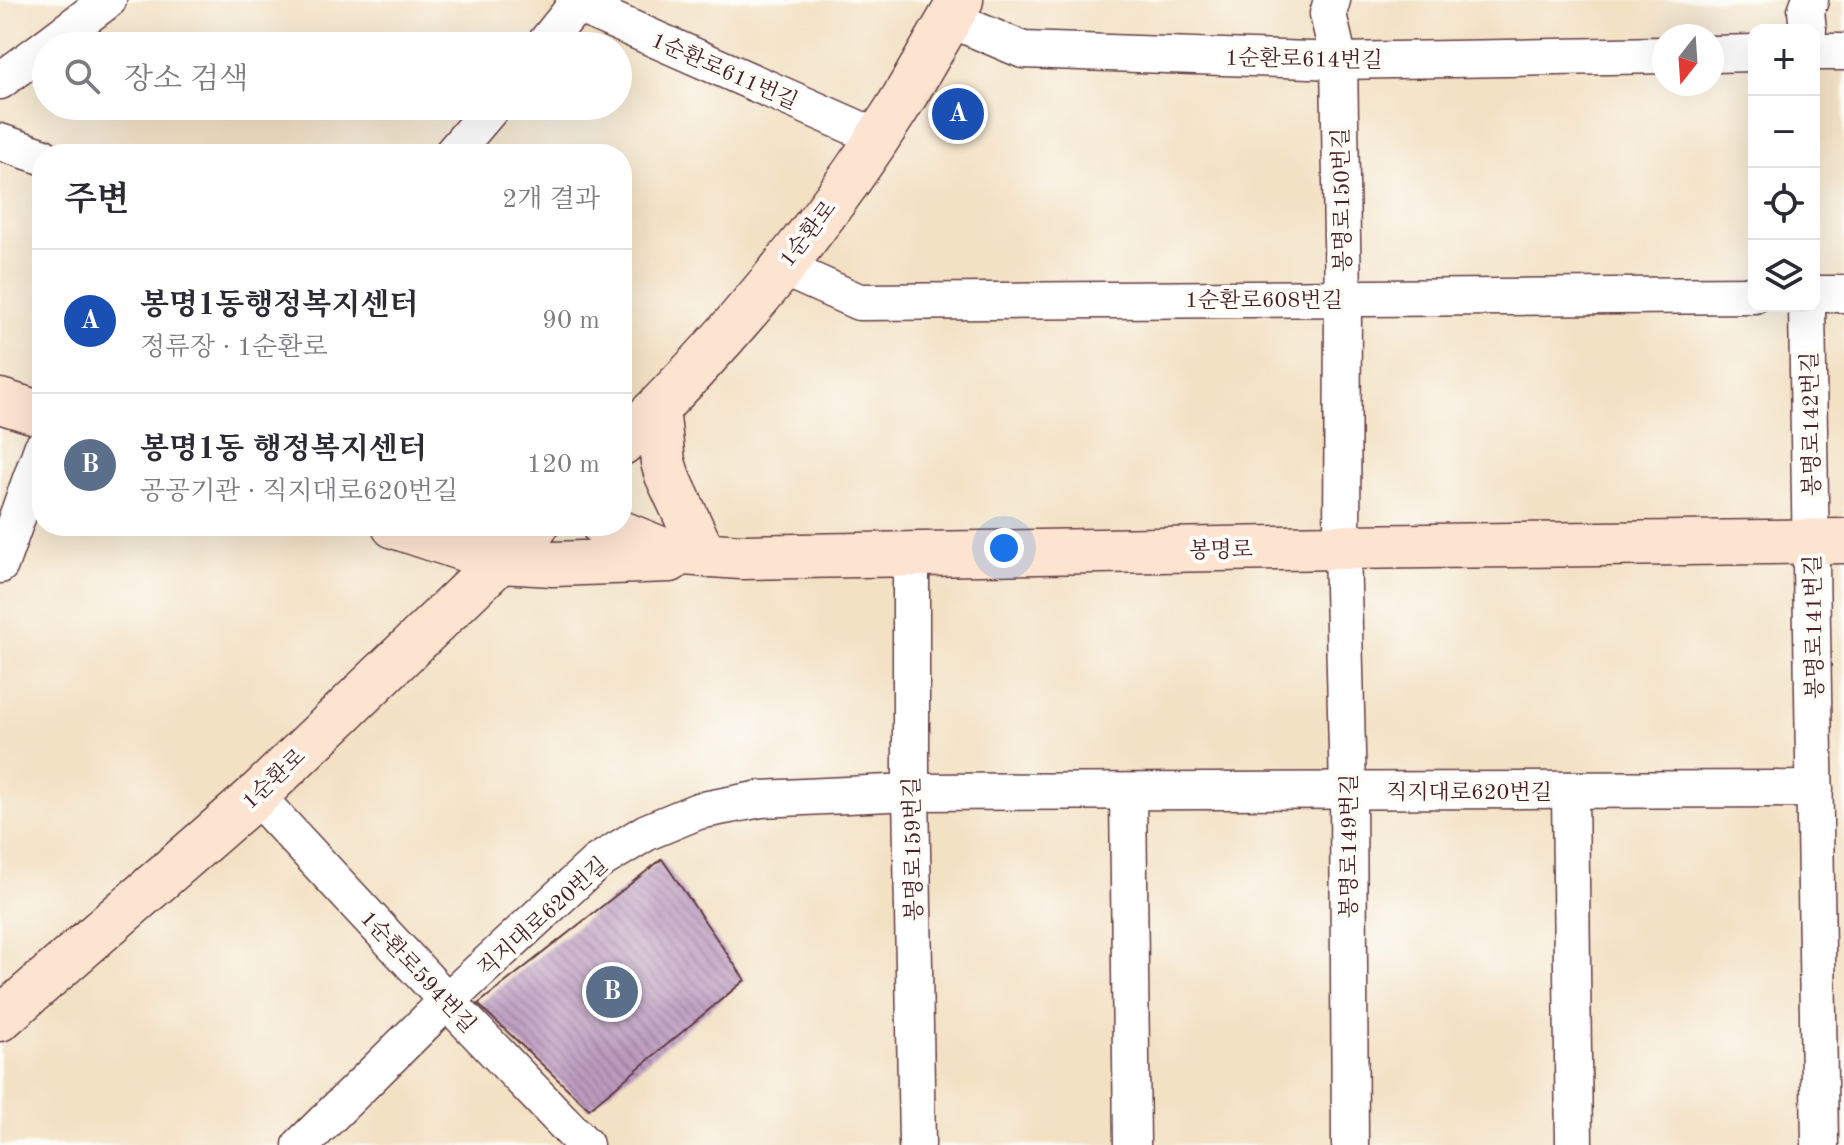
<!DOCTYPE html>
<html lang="ko">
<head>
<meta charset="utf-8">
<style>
  body { margin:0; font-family:"Old Standard TT","Noto Serif KR",serif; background:#f7f7f7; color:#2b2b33 }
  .controls { position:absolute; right:24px; top:24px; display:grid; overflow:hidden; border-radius:16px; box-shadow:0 8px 32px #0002 }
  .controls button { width:72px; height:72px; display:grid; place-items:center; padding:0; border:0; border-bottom:2px solid #e1e1e2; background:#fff; color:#2b2b33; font:40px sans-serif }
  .compass { position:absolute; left:1652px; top:24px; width:72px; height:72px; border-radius:50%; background:#fff; box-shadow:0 8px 32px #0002; rotate:197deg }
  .you { position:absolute; left:1004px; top:548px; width:28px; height:28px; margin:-20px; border:6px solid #fff; border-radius:50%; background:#1a73e8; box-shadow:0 0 0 12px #1a73e833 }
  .badge { display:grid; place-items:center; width:52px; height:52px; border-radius:50%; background:#0b8043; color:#fff; font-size:26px; font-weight:700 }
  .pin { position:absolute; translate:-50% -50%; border:4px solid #fff; box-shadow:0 2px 8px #0006 }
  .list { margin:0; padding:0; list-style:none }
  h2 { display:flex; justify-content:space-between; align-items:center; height:104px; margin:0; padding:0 32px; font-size:34px }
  h2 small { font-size:26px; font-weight:400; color:#7c7c81 }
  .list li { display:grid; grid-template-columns:52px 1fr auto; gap:24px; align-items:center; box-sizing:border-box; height:144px; padding:0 32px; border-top:2px solid #e1e1e2 }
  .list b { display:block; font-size:30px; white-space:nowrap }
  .list p { margin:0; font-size:26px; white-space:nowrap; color:#7c7c81 }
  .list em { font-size:26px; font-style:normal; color:#7c7c81 }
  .icon { flex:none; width:44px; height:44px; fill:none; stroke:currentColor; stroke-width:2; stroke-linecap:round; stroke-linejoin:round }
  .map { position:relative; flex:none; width:1844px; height:1145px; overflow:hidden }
  .search { position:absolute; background:#fff; box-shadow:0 8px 32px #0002; left:32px; top:32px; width:600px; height:88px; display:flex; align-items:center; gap:20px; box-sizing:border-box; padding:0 28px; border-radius:44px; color:#7c7c81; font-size:30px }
  .panel { position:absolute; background:#fff; box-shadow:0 8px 32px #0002; left:32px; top:144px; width:600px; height:392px; border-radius:32px }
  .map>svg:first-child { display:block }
  .building { fill:url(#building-back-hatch) }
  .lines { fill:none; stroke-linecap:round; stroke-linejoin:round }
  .street-casing { stroke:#633c42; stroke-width:39 }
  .secondary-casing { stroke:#633c42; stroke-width:47 }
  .street { stroke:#fff; stroke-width:36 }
  .secondary { stroke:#fde4d1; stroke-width:44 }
  .labels { text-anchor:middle; stroke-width:8; stroke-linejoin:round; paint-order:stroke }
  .street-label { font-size:22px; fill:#4a1f2b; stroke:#fdfcf7 }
</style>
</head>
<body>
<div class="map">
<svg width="1844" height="1145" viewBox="0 0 1844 1145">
  <defs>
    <pattern id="building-back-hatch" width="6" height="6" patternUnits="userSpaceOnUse" patternTransform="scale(2)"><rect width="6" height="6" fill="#bb9abf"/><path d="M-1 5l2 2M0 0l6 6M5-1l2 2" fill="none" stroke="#9a7d9b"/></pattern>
  </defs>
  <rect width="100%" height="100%" fill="#fdfcf7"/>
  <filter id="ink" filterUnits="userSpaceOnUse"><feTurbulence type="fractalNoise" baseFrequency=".0125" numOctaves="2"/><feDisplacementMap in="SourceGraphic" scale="16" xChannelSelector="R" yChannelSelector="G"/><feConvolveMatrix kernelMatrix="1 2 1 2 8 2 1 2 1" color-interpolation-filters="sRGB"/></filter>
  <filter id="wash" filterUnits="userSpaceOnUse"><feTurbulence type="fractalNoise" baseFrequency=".006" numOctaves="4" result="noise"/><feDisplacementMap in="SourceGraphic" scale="32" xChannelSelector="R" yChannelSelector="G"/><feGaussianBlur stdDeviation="1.8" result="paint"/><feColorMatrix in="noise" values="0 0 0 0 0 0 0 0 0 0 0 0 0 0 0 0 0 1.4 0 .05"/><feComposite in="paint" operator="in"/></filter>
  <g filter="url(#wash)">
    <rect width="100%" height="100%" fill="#f3e1c4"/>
    <g id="blocks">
      <polygon class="building" points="662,859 745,980 589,1109 478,1004"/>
    </g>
  </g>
  <g filter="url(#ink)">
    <use href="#blocks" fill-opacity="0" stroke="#633c42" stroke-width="2"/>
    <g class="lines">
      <defs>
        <g id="street">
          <polyline points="574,0 578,5 877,137"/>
          <polyline points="1332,0 1328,14 1339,61 1343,299 1342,547 1348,792 1350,1145"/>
          <polyline points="950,19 1023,50 1339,61 1664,55"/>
          <polyline points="1808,30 1806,11 1810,0"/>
          <polyline points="47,46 108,0"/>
          <polyline points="543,46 580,0"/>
          <polyline points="1814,52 1844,52"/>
          <polyline points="1712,54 1754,53"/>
          <polyline points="0,81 46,47"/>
          <polyline points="0,142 42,156"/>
          <polyline points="452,154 493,106"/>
          <polyline points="781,267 859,302 1754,295"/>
          <polyline points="1814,294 1844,294"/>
          <polyline points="1807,306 1820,1145"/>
          <polyline points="911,554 911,792 917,1145"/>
          <polyline points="0,565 42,448"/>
          <polyline points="1570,790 1574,1145"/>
          <polyline points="1128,792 1132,1145"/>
          <polyline points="256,796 447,1001 585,1145"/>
          <polyline points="301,1145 447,1001 596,863 647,832 698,811 761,799 911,792 1815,789"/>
        </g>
        <g id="secondary">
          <polyline points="0,401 42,414"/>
          <polyline points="657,409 663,462 667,475 704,555"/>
          <path d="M622,443c102,-98 199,-214 274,-333 23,-36 43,-74 65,-110"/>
          <polyline points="394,526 500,561 553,564 670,560"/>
          <polyline points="604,526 668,552 741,557 1342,547 1844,541"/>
          <polyline points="0,1019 256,796 536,526"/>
        </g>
      </defs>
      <use href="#street" class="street-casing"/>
      <use href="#secondary" class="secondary-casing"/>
      <use href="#street" class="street"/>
      <use href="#secondary" class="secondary"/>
    </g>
  </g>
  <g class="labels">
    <g class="street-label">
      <text transform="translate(1304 58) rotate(1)" y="8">1순환로614번길</text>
      <text transform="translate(725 70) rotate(24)" y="8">1순환로611번길</text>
      <text transform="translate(1341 200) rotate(-91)" y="8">봉명로150번길</text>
      <text transform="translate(807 233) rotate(-52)" y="8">1순환로</text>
      <text x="1264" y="307">1순환로608번길</text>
      <text transform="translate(1810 424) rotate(-91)" y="8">봉명로142번길</text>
      <text transform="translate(1221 549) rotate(-1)" y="8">봉명로</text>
      <text transform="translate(1813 627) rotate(-91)" y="8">봉명로141번길</text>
      <text transform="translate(273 778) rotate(-43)" y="8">1순환로</text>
      <text x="1469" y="799">직지대로620번길</text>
      <text transform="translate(1348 846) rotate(-90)" y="8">봉명로149번길</text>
      <text transform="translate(912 849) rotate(-91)" y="8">봉명로159번길</text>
      <text transform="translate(542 916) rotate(-42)" y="8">직지대로620번길</text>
      <text transform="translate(419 971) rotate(47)" y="8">1순환로594번길</text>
    </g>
  </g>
</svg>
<div class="controls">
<button>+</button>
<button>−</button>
<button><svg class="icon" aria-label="locate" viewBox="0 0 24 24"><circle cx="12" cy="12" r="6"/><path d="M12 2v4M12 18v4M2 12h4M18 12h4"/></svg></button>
<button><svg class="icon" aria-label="layers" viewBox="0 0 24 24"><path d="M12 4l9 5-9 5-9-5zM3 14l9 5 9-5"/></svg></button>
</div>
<svg class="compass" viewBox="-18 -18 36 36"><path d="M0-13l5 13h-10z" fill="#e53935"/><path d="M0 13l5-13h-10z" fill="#7c7c81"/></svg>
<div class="you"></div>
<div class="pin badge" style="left:958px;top:114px;background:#1a4fb4">A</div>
<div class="pin badge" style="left:612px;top:992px;background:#5c6f8a">B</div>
<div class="search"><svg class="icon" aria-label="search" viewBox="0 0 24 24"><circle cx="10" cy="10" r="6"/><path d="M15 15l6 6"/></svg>장소 검색</div>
<section class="panel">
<h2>주변<small>2개 결과</small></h2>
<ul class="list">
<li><span class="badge" style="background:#1a4fb4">A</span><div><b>봉명1동행정복지센터</b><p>정류장 · 1순환로</p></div><em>90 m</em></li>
<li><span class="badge" style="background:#5c6f8a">B</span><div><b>봉명1동 행정복지센터</b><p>공공기관 · 직지대로620번길</p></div><em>120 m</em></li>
</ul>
</section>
</div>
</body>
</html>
